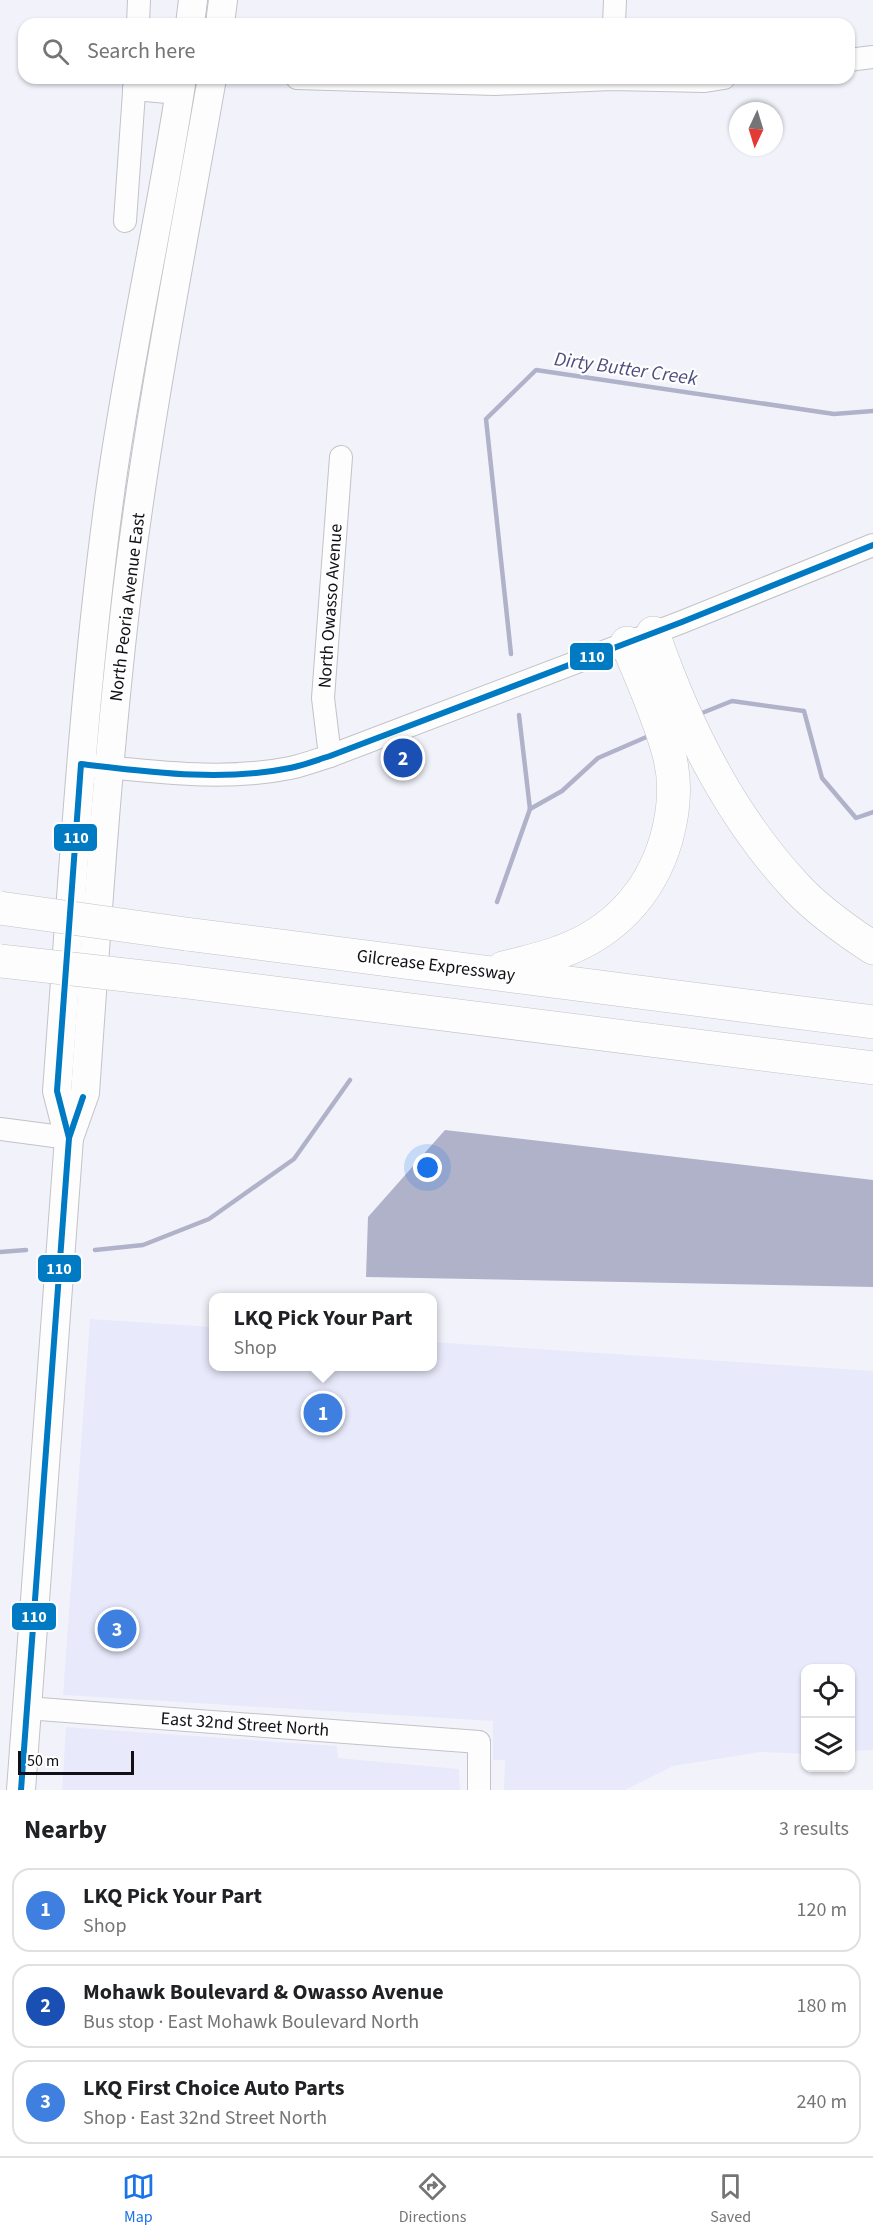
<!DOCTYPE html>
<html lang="en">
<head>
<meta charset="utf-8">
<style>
  body { margin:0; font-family:"Source Sans 3",sans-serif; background:#f2f2f2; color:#202124 }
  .controls { position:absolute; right:18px; bottom:18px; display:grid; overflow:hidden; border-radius:12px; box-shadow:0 2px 4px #0004 }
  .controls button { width:54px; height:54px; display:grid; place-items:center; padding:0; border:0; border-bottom:2px solid #e0e0e0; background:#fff; color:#202124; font:30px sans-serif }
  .compass { position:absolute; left:729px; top:102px; width:54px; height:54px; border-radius:50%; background:#fff; box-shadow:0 2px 4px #0004; rotate:184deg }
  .scale { position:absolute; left:18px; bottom:15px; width:116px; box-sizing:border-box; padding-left:6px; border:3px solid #101016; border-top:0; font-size:16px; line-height:21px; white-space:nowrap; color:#101016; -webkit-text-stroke:4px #fefefe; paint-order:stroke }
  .you { position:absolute; left:428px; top:1168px; width:21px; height:21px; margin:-15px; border:4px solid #fff; border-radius:50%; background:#1a73e8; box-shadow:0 0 0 9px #1a73e833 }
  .badge { display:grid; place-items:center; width:39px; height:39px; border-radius:50%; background:#1a73e8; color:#fff; font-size:20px; font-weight:700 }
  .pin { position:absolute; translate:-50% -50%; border:3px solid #fff; box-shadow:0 2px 6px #0006 }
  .popup { position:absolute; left:209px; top:1293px; width:228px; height:78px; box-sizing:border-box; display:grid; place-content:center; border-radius:12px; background:#fff; filter:drop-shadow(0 2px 4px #0005); font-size:20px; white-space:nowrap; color:#757577 }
  .popup b { font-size:22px; color:#202124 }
  .popup::after { content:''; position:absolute; left:50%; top:100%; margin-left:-12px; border:12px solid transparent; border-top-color:#fff }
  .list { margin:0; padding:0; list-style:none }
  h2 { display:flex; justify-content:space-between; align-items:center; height:78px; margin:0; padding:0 24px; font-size:26px }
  h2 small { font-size:20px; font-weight:400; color:#757577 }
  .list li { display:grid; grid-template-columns:39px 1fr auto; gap:18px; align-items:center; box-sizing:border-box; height:84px; margin:0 12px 12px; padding:0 12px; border:2px solid #e0e0e0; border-radius:18px }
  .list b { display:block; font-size:22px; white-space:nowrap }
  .list p { margin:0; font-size:20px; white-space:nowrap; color:#757577 }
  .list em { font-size:20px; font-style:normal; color:#757577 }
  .icon { flex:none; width:33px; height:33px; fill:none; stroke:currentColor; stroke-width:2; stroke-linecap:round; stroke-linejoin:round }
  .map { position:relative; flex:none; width:873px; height:1790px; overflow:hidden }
  .search { position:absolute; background:#fff; box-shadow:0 2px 4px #0004; left:18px; right:18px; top:18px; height:66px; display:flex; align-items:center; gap:15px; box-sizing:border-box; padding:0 21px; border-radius:18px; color:#757577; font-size:22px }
  .sheet { height:366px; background:#fff }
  nav { display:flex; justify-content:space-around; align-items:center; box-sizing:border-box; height:84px; border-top:2px solid #e0e0e0; background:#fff; font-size:16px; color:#757577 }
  nav a { display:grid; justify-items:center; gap:3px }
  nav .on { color:#1a73e8 }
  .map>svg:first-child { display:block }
  .built { fill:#e8eafb }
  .water { fill:#b0b2ca }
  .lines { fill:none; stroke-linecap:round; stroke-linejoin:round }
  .stream { stroke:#b0b2ca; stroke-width:4.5 }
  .minor-casing { stroke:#c2c2c8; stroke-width:24 }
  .major-casing { stroke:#c2c2c8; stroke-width:30 }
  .highway-casing { stroke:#c2c2c8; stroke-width:34 }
  .minor { stroke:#fdfdfe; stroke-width:22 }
  .major { stroke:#fdfdfe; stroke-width:28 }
  .highway { stroke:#fdfdfe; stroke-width:33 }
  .highway-bridge-casing { stroke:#c2c2c8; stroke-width:34; stroke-linecap:butt }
  .highway-bridge { stroke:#fdfdfe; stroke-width:33 }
  .bus-1-casing { stroke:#fefefe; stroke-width:10 }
  .bus-1 { stroke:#007ac2; stroke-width:6 }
  .labels { text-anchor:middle; stroke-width:4.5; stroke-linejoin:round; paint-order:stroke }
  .street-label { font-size:18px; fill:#101016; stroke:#fefefe }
  .water-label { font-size:20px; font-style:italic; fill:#4c4f7d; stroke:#fefefe }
  .line-badge { stroke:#fefefe; stroke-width:2 }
  .badge-label { font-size:16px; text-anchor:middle; font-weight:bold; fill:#fff }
</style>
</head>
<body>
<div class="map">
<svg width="873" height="1790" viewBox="0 0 873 1790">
  <rect width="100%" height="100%" fill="#f2f3fa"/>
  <g class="built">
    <polygon points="90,1319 213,1327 214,1366 433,1366 433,1342 873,1371 873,1750 851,1751 850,1668 806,1668 805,1754 761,1752 673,1766 625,1790 504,1790 505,1760 493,1760 493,1721 63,1695"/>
    <polygon points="66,1727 337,1746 338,1758 459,1769 460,1790 62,1790"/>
  </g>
  <polygon class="water" points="445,1130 873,1180 873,1287 366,1277 368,1217"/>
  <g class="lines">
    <g class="stream">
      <polyline points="511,654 486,419 536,370 834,414 873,411"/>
      <polyline points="702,713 732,701 804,711 822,778 856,818 873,812"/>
      <polyline points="530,809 562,791 598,758 651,735"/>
      <polyline points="497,902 530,809 519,715"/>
      <polyline points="95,1250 143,1245 209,1219 294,1159 350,1080"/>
      <polyline points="0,1252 26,1250"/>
    </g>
    <defs>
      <g id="minor">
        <polyline points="138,24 139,0"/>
        <polyline points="614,24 615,0"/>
        <polyline points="849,60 873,57"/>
        <polyline points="297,78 495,84 612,79 705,81 724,78"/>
        <polyline points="134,89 179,93"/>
        <polyline points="125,221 135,78"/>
        <polyline points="330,756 323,698 341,457"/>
        <path d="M94,766c65,6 132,15 196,2 14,-3 27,-8 40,-12l352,-134 191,-77"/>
        <polyline points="0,1129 69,1138"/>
        <polyline points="26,1708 479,1742 479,1790"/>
      </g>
      <g id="major">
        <polyline points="190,24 193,0"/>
        <polyline points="220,24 223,0"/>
        <path d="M69,1138l-12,-47c15,-199 26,-400 53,-598 19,-139 51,-276 72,-415"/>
        <path d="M21,1790l48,-652 16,-45c12,-172 23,-345 44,-517 21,-168 54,-332 83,-498"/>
      </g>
      <g id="highway">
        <path d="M653,633c32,93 77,184 145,256 22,23 49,42 75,59"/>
        <polyline points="186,934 873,1022"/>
        <path d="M503,968c19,-5 39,-9 57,-16 53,-19 90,-58 106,-112 8,-28 11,-56 3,-86 -10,-38 -27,-74 -42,-111"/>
        <polyline points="179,981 873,1068"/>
      </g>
    </defs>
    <use href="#minor" class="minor-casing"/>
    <use href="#major" class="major-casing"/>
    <use href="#highway" class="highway-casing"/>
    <use href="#minor" class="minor"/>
    <use href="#major" class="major"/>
    <use href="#highway" class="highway"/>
    <defs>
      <g id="highway-bridge">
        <polyline points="0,908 186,934"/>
        <polyline points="0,961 179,981"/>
      </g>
    </defs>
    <use href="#highway-bridge" class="highway-bridge-casing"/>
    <use href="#highway-bridge" class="highway-bridge"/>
    <defs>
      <g id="bus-1">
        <path d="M69,1138l-12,-47 24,-327c69,8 140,18 209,4 14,-3 27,-8 40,-12l352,-134 191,-77"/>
        <polyline points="21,1790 69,1138 83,1097"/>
      </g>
    </defs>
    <use href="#bus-1" class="bus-1-casing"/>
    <use href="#bus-1" class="bus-1"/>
  </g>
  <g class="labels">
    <g class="street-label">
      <text transform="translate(330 606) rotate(-86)" y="6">North Owasso Avenue</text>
      <text transform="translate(127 607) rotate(-83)" y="6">North Peoria Avenue East</text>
      <text transform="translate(436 965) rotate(7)" y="6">Gilcrease Expressway</text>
      <text transform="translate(245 1724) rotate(4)" y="6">East 32nd Street North</text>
    </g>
    <g class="water-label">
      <text transform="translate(626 368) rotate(8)" y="7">Dirty Butter Creek</text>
    </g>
  </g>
  <g class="line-badge">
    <rect x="569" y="642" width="45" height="29" rx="6" fill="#007ac2"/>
    <rect x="53" y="823" width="45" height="29" rx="6" fill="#007ac2"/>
    <rect x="37" y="1254" width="45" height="29" rx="6" fill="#007ac2"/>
    <rect x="11" y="1602" width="46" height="29" rx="6" fill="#007ac2"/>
  </g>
  <g class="badge-label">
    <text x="592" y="662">110</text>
    <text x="76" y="843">110</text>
    <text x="59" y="1274">110</text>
    <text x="34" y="1622">110</text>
  </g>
</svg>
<div class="controls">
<button><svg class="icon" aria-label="locate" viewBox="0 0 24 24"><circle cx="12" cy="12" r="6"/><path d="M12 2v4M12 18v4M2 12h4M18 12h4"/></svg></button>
<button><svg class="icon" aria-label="layers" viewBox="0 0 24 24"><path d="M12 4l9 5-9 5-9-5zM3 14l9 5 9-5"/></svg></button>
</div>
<svg class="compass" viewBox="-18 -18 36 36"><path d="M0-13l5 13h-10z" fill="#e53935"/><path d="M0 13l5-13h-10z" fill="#757577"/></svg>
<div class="scale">50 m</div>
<div class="you"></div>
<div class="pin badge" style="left:323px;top:1413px;background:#3f7fe0">1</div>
<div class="popup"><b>LKQ Pick Your Part</b>Shop</div>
<div class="pin badge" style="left:403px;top:758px;background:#1a4fb4">2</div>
<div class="pin badge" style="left:117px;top:1629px;background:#3f7fe0">3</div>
<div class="search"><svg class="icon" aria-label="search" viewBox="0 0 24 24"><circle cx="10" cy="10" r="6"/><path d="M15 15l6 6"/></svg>Search here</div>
</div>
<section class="sheet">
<h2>Nearby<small>3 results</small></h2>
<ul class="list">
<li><span class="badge" style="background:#3f7fe0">1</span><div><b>LKQ Pick Your Part</b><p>Shop</p></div><em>120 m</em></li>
<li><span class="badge" style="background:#1a4fb4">2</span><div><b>Mohawk Boulevard &amp; Owasso Avenue</b><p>Bus stop · East Mohawk Boulevard North</p></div><em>180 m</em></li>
<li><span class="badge" style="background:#3f7fe0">3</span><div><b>LKQ First Choice Auto Parts</b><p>Shop · East 32nd Street North</p></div><em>240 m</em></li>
</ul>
</section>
<nav>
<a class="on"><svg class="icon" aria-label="map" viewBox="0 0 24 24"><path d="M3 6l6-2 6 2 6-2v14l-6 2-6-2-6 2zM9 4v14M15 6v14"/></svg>Map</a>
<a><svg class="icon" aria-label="directions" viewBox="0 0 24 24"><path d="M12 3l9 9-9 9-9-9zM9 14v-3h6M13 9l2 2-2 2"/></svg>Directions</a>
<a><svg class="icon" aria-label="saved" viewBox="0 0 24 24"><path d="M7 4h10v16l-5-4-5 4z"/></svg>Saved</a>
</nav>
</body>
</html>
